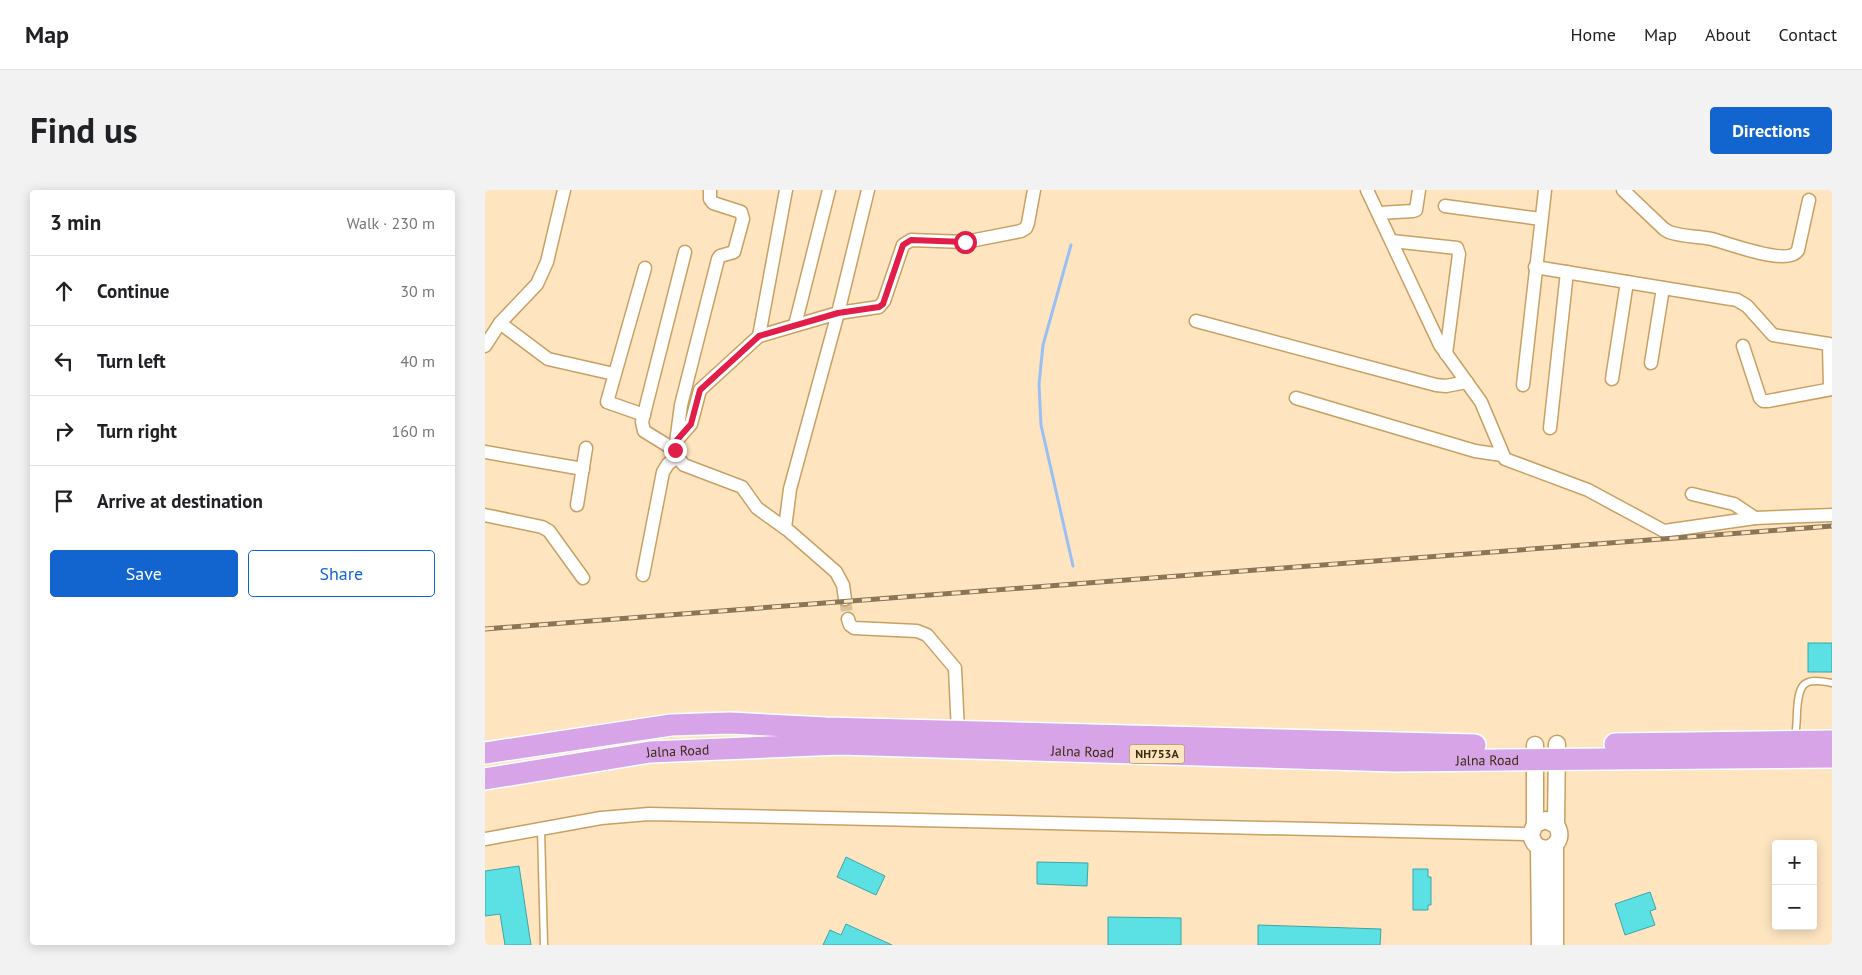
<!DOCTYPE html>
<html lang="en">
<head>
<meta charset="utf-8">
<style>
  body { margin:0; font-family:"PT Sans",sans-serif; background:#f2f2f2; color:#202124 }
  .controls { position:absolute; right:15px; bottom:15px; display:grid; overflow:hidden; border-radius:5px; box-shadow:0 2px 12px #0003 }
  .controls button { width:45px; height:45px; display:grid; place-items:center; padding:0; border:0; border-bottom:1px solid #e0e0e0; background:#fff; color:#202124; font:25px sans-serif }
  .stop { position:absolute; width:15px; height:15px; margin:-11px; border:4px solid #e11d48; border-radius:50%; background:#fff }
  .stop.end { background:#e11d48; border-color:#fff; box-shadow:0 1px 5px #0008 }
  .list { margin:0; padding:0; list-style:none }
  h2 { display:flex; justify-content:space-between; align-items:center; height:65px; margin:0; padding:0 20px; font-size:21px }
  h2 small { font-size:16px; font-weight:400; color:#757577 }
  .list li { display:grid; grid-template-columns:32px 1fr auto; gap:15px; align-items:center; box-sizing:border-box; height:70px; padding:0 20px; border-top:1px solid #e0e0e0 }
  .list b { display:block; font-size:19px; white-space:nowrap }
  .list em { font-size:16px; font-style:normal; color:#757577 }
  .actions { display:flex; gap:10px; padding:15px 20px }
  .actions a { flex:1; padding:11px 0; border:1px solid #1265cf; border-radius:5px; text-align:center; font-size:18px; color:#1265cf }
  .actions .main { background:#1265cf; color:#fff }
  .icon { flex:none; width:28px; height:28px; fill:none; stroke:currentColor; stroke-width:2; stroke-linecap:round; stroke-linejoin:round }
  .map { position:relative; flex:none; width:1347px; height:755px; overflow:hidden; border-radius:5px }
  header { display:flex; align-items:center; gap:30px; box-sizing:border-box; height:70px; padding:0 25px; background:#fff; border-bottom:1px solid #e0e0e0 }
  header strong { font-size:24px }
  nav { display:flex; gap:28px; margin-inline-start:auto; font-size:18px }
  .intro { display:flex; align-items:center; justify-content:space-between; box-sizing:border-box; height:120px; padding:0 30px }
  h1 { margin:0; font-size:35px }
  .button { padding:12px 22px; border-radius:5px; background:#1265cf; color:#fff; font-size:18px; font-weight:700 }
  main { display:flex; gap:30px; padding:0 30px }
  aside { flex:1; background:#fff; border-radius:5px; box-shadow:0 2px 12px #0003 }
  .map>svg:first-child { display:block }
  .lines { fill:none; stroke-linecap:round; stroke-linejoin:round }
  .stream { stroke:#9abff5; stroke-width:3 }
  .building { fill:#5be0e4; stroke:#3fa4a7 }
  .minor-tunnel { stroke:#d7c09d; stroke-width:12; stroke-dasharray:12 6; stroke-linecap:butt }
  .service-casing { stroke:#c7a062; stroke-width:9 }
  .minor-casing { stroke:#c7a062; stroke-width:15 }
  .tertiary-casing { stroke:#c7a062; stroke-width:19 }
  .trunk-casing { stroke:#fff; stroke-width:24 }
  .service { stroke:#fff; stroke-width:6 }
  .minor { stroke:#fff; stroke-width:12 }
  .tertiary { stroke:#fff; stroke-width:16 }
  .trunk { stroke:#d7a4e8; stroke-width:21 }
  .rail-casing { stroke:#897557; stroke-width:5 }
  .rail { stroke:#fee5c0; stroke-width:3; stroke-dasharray:9; stroke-linecap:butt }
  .route { stroke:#e11d48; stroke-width:6 }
  .labels { text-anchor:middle; stroke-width:4.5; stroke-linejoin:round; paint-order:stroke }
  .shield { fill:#fee5c0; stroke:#766346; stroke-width:1 }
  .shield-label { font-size:12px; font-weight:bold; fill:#3b2b11 }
  .street-label { font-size:14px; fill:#3b2b11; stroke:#fee5c0 }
</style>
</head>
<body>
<header>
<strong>Map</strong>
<nav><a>Home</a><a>Map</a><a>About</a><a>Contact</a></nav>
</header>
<div class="intro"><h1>Find us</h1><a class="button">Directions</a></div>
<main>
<aside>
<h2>3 min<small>Walk · 230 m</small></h2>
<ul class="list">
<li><svg class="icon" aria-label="ahead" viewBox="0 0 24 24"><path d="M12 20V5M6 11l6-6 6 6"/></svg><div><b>Continue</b></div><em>30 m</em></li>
<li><svg class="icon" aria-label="left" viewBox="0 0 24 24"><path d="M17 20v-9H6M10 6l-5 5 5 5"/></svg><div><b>Turn left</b></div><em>40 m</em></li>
<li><svg class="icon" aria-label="right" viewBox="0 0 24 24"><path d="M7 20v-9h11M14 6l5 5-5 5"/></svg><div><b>Turn right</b></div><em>160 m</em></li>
<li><svg class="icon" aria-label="arrive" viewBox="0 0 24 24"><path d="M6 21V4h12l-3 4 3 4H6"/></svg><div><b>Arrive at destination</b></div></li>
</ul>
<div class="actions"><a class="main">Save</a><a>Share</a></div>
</aside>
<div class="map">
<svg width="1347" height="755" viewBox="0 0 1347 755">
  <rect width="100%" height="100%" fill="#fee5c0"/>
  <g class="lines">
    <polyline class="stream" points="586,55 558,155 554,194 556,235 588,376"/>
  </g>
  <g class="building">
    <rect x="1323" y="453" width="24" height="29"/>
    <polygon points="361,667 400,686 391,705 352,687"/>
    <polygon points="552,672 603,673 602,696 552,694"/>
    <polygon points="34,676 46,755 20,755 15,724 0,726 0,681"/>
    <polygon points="928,679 943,679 943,687 946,687 946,715 943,715 943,720 928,720"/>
    <polygon points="1165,702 1171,719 1165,721 1170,735 1140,745 1130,714"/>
    <polygon points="623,727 696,728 696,755 623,755"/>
    <polygon points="361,734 407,755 338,755 345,740 356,745"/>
    <polygon points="773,735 896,739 895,755 773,755"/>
  </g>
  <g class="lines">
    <polyline class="minor-tunnel" points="360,409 363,429"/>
    <defs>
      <g id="service">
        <path d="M1310,549c1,-9 2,-19 2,-28 2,-28 6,-34 35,-28"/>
        <polyline points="56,639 59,755"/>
      </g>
      <g id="minor">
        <polyline points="225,0 225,9 228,13 256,22 258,29 249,62 235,66 233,69 196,215 190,260 192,267 199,275 257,297 272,318 304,341 351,382 358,395 360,409"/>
        <polyline points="882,0 955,155 996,212 1020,269 1103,300 1179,341 1270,328 1347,325"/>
        <path d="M1138,0l41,39 5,3c14,5 29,4 43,7 15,4 78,28 86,11l11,-50"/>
        <polyline points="960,16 1056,29"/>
        <polyline points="894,23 928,21 931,20 934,0"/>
        <polyline points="907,51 972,58 974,64 961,164"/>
        <polyline points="1050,77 1252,110 1262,116 1288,145 1344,154 1345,199"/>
        <polyline points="711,131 951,195 961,196 982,192"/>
        <polyline points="15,133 63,169 129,184"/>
        <polyline points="310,135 344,0"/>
        <polyline points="274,146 301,0"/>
        <polyline points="0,156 15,133 52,94 62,72 79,0"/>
        <polyline points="1258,156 1275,208 1278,211 1283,211 1347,199"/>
        <polyline points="1166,173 1178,98"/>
        <polyline points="1127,189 1142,92"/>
        <polyline points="1038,195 1060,0"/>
        <polyline points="811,208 990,261 1017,265"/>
        <polyline points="159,225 122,212 160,78"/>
        <polyline points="1065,238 1082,82"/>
        <polyline points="192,250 206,234 215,200 274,146 353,123 394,117 399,111 418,55 426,50 480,52 536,41 541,38 543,33 549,0"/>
        <polyline points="190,260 159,241 157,232 200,62"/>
        <polyline points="0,262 98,279"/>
        <polyline points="1207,304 1249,314 1270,328"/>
        <polyline points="92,315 101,258"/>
        <polyline points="0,325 57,337 64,341 98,388"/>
        <polyline points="300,338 305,299 353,123 383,0"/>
        <polyline points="158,385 178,282 183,274 192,267"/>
        <polyline points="363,429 365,435 369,438 432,441 442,445 470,478 473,542"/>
        <polyline points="0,649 116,628 164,624 1046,644"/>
      </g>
      <g id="tertiary">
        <polyline points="1050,555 1050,634"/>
        <path d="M1071,635l-10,-5 -11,4 -4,10c2,11 8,16 19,14 10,-5 12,-14 6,-23l1,-81"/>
        <polyline points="1070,655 1070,755"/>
        <polyline points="1054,658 1055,755"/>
      </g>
      <g id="trunk">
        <polyline points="1130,554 1347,551"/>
        <polyline points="0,563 186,535 245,533 341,538 990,555"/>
        <path id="s1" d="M0,589l165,-27 190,-8 556,17 436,-4"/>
      </g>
    </defs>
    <use href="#service" class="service-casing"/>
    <use href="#minor" class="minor-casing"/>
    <use href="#tertiary" class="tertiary-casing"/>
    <use href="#trunk" class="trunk-casing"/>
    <use href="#service" class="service"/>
    <use href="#minor" class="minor"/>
    <use href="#tertiary" class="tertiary"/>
    <use href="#trunk" class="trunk"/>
    <defs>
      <polyline id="rail" points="0,439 1347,336"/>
    </defs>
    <use href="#rail" class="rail-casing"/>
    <use href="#rail" class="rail"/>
  </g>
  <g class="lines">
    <polyline class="route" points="190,260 192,250 206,234 215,200 274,146 353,123 394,117 398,114 418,55 426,50 480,52"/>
  </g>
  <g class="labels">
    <rect class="shield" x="644.5" y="554.5" width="55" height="19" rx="4"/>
    <g class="shield-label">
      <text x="672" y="568">NH753A</text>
    </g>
    <g class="street-label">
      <text dy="5" stroke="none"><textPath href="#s1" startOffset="195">Jalna Road</textPath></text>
      <text dy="5" stroke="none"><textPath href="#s1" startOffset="600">Jalna Road</textPath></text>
      <text dy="5" stroke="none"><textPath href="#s1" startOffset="1005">Jalna Road</textPath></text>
    </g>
  </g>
</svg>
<div class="controls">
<button>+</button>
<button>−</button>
</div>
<div class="stop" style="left:480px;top:52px"></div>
<div class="stop end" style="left:190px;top:260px"></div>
</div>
</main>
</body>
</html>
